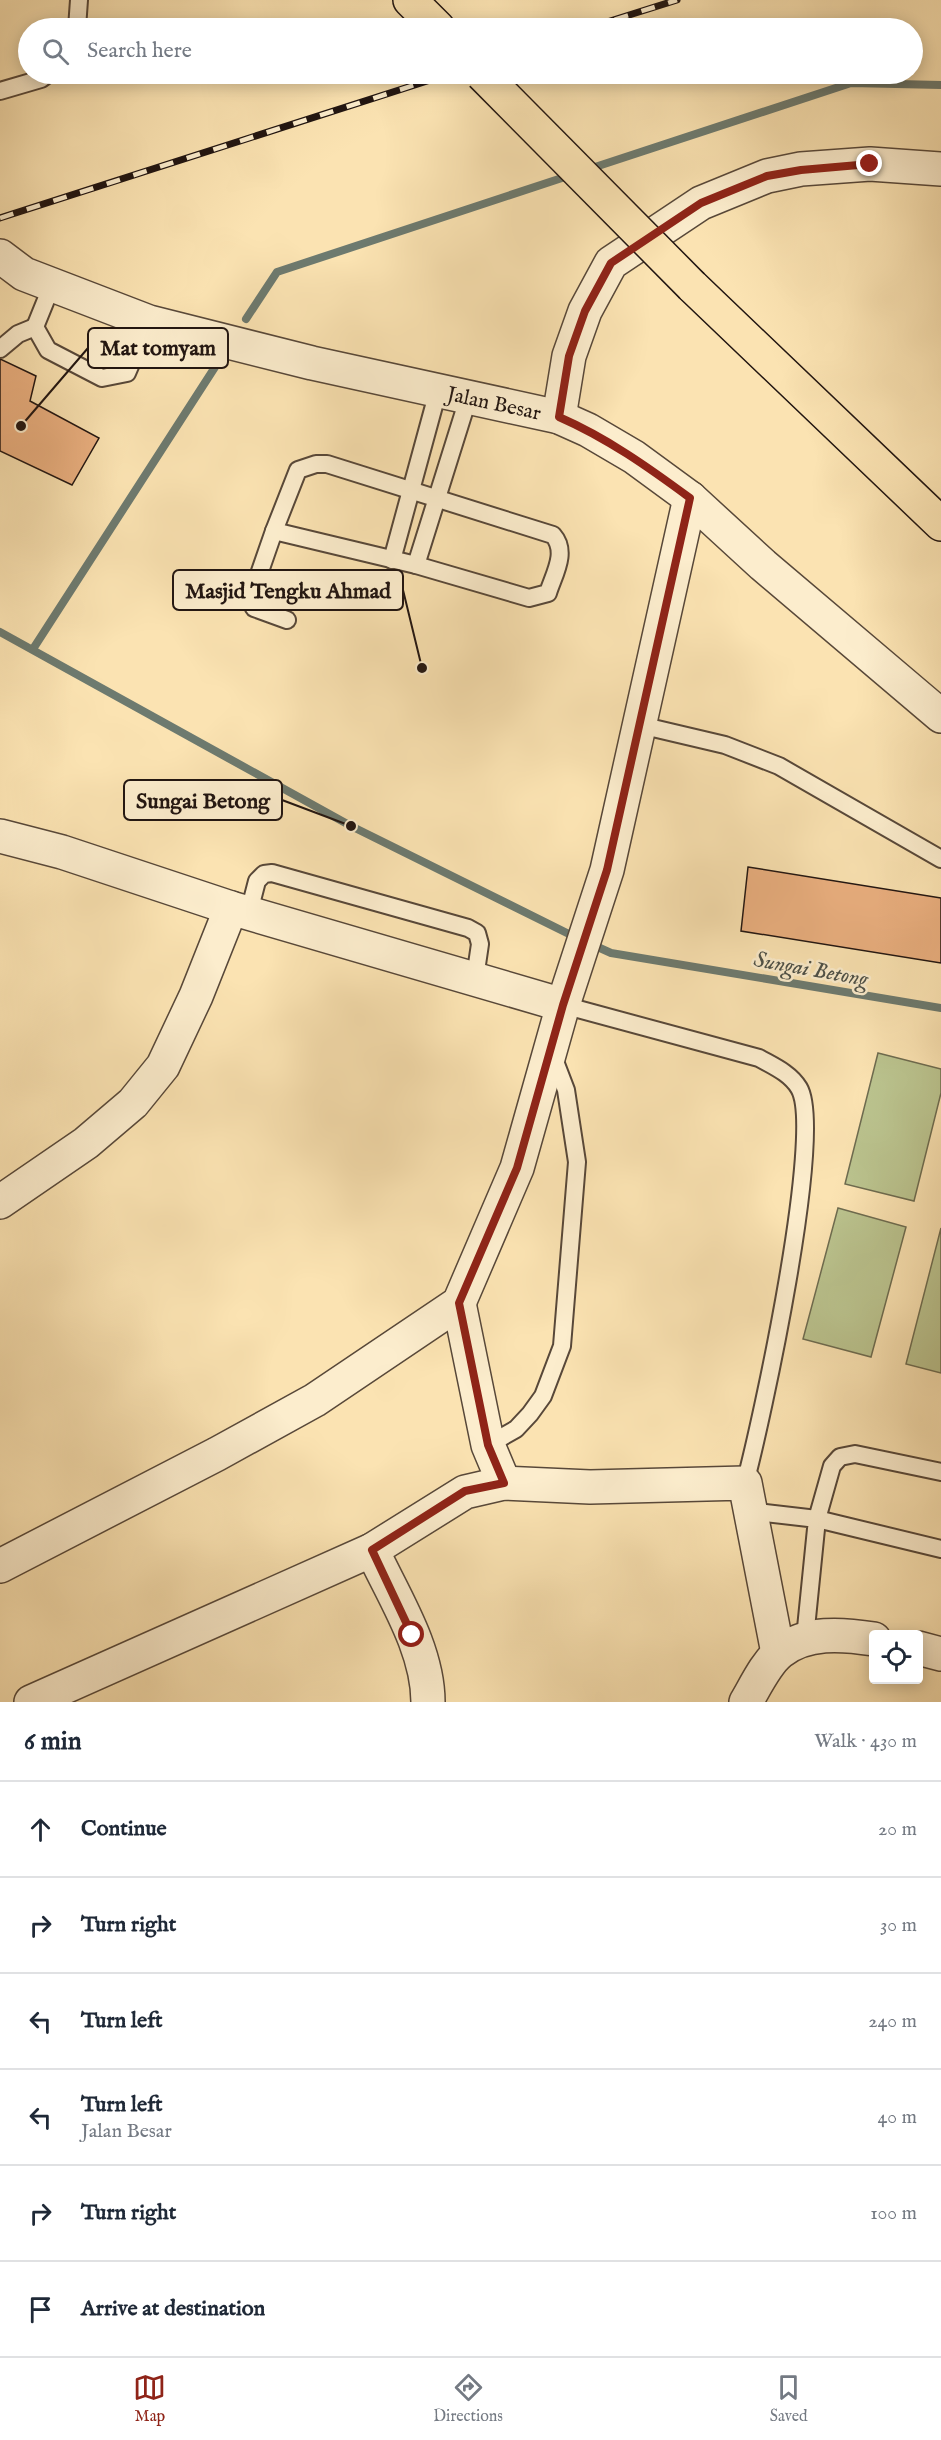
<!DOCTYPE html>
<html lang="en">
<head>
<meta charset="utf-8">
<style>
  body { margin:0; font-family:"IM FELL English",serif; background:#f2f2f3; color:#1f2937 }
  .controls { position:absolute; right:18px; bottom:18px; display:grid; overflow:hidden; border-radius:6px; box-shadow:0 3px 15px #0003 }
  .controls button { width:54px; height:54px; display:grid; place-items:center; padding:0; border:0; border-bottom:2px solid #e0e1e3; background:#fff; color:#1f2937; font:30px sans-serif }
  .stop { position:absolute; width:18px; height:18px; margin:-14px; border:4px solid #8f2418; border-radius:50%; background:#fff }
  .stop.end { background:#8f2418; border-color:#fff; box-shadow:0 2px 6px #0008 }
  .list { margin:0; padding:0; list-style:none }
  h2 { display:flex; justify-content:space-between; align-items:center; height:78px; margin:0; padding:0 24px; font-size:26px }
  h2 small { font-size:20px; font-weight:400; color:#747a83 }
  .list li { display:grid; grid-template-columns:39px 1fr auto; gap:18px; align-items:center; box-sizing:border-box; height:96px; padding:0 24px; border-top:2px solid #e0e1e3 }
  .list b { display:block; font-size:22px; white-space:nowrap }
  .list p { margin:0; font-size:20px; white-space:nowrap; color:#747a83 }
  .list em { font-size:20px; font-style:normal; color:#747a83 }
  .icon { flex:none; width:33px; height:33px; fill:none; stroke:currentColor; stroke-width:2; stroke-linecap:round; stroke-linejoin:round }
  .map { position:relative; flex:none; width:941px; height:1702px; overflow:hidden }
  .search { position:absolute; background:#fff; box-shadow:0 3px 15px #0003; left:18px; right:18px; top:18px; height:66px; display:flex; align-items:center; gap:15px; box-sizing:border-box; padding:0 21px; border-radius:33px; color:#747a83; font-size:22px }
  .sheet { height:654px; background:#fff }
  nav { display:flex; justify-content:space-around; align-items:center; box-sizing:border-box; height:84px; border-top:2px solid #e0e1e3; background:#fff; font-size:16px; color:#747a83 }
  nav a { display:grid; justify-items:center; gap:3px }
  nav .on { color:#8f2418 }
  .map>svg:first-child { display:block }
  .green { fill:#bbc48f; stroke:#6e6c50; stroke-width:1.5 }
  .lines { fill:none; stroke-linecap:round; stroke-linejoin:round }
  .stream { stroke:#6d7a6f; stroke-width:8 }
  .building { fill:#ebb080; stroke:#211511; stroke-width:1.5 }
  .service-casing { stroke:#584839; stroke-width:20 }
  .minor-casing { stroke:#584839; stroke-width:36 }
  .tertiary-casing { stroke:#584839; stroke-width:36 }
  .primary-casing { stroke:#211511; stroke-width:36 }
  .service { stroke:#fcedcd; stroke-width:16 }
  .minor { stroke:#fcedcd; stroke-width:33 }
  .tertiary { stroke:#fcedcd; stroke-width:33 }
  .primary { stroke:#fbe3b2; stroke-width:33 }
  .rail-casing { stroke:#211511; stroke-width:7 }
  .rail { stroke:#fcedcd; stroke-width:4.5; stroke-dasharray:14; stroke-linecap:butt }
  .primary-bridge-casing { stroke:#211511; stroke-width:36; stroke-linecap:butt }
  .primary-bridge { stroke:#fbe3b2; stroke-width:33 }
  .route { stroke:#8f2418; stroke-width:8 }
  .labels { text-anchor:middle; stroke-width:5; stroke-linejoin:round; paint-order:stroke }
  .street-label { font-size:21px; fill:#211511; stroke:#fcedcd }
  .water-label { font-size:22px; font-style:italic; fill:#4d5048; stroke:#fcedcd }
  .leader { fill:none; stroke:#211511; stroke-width:2 }
  .callout-dot { fill:#211511; stroke:#fcedcd; stroke-width:2 }
  .callout { fill:#fcedcd; stroke:#211511; stroke-width:2 }
  .callout-label { font-size:22px; text-anchor:middle; font-weight:bold; fill:#211511 }
</style>
</head>
<body>
<div class="map">
<svg width="941" height="1702" viewBox="0 0 941 1702">
  <rect width="100%" height="100%" fill="#fbe3b2"/>
  <filter id="stains"><feTurbulence type="fractalNoise" baseFrequency=".00333" numOctaves="4"/><feColorMatrix values="0 0 0 0 .2 0 0 0 0 .09 0 0 0 0 .02 0 0 0 .5 -.17"/></filter>
  <radialGradient id="worn" r=".72"><stop offset=".6" stop-color="#630" stop-opacity="0"/><stop offset="1" stop-color="#630" stop-opacity=".3"/></radialGradient>
  <g class="green">
    <polygon points="878,1053 941,1069 941,1093 914,1201 845,1184"/>
    <polygon points="838,1208 906,1227 871,1357 803,1339"/>
    <polygon points="941,1228 941,1373 906,1364"/>
  </g>
  <g class="lines">
    <g class="stream">
      <polyline points="589,169 851,83 941,85"/>
      <polyline points="246,319 277,272 571,175"/>
      <polyline points="0,632 351,826 579,939"/>
      <polyline points="33,649 217,364"/>
      <polyline points="591,944 611,953 941,1008"/>
    </g>
  </g>
  <g class="building">
    <polygon points="0,359 36,376 30,401 99,438 72,485 0,451"/>
    <polygon points="748,867 941,898 941,963 741,931"/>
  </g>
  <g class="lines">
    <defs>
      <g id="service">
        <polyline points="77,28 79,0"/>
        <polyline points="0,91 41,79 48,74"/>
        <polyline points="35,327 52,285"/>
        <polyline points="0,349 18,334 35,327 48,350 102,378 127,373 149,322"/>
        <path d="M316,464h11l226,71c15,17 1,39 -5,58l-19,5 -113,-33 -142,-34 24,-61z"/>
        <polyline points="274,531 250,600 254,608 287,620"/>
        <polyline points="392,560 438,391"/>
        <polyline points="416,565 468,399"/>
        <polyline points="640,725 725,745 779,766 941,859"/>
        <polyline points="249,912 257,881 264,874 272,873 468,928 477,933 480,944 475,978"/>
        <path d="M563,1005l196,53c14,8 31,15 40,30 26,43 -38,336 -54,395"/>
        <polyline points="488,1445 516,1429 530,1414 543,1396 562,1346 577,1162 566,1090 553,1056"/>
        <polyline points="941,1472 855,1454 840,1457 832,1466 817,1519 941,1549"/>
        <polyline points="748,1511 817,1519 805,1638"/>
      </g>
      <g id="minor">
        <polyline points="0,836 62,852 231,908 563,1005"/>
        <polyline points="0,1202 86,1143 133,1103 163,1066 196,996 231,908"/>
        <polyline points="459,1303 488,1445 504,1483"/>
        <path d="M372,1550c22,47 56,99 56,152"/>
        <polyline points="918,1648 941,1654"/>
        <polyline points="31,1702 372,1550 465,1492 504,1483 590,1487 745,1483 778,1653"/>
        <path d="M746,1702c9,-15 20,-39 34,-50 26,-21 62,-18 94,-13"/>
      </g>
      <g id="tertiary">
        <polyline points="0,256 24,274 149,322 312,363 559,417 588,430 634,457 690,498 763,565 941,716"/>
        <polyline points="559,417 569,356 585,311 611,263 701,203 767,176 801,169 870,164 941,169"/>
        <polyline points="0,1566 217,1454 315,1400 459,1303 517,1168 563,1005 607,870 690,498"/>
      </g>
      <g id="primary">
        <polyline points="410,0 438,28"/>
        <polyline points="692,286 941,524"/>
      </g>
    </defs>
    <use href="#service" class="service-casing"/>
    <use href="#minor" class="minor-casing"/>
    <use href="#tertiary" class="tertiary-casing"/>
    <use href="#primary" class="primary-casing"/>
    <use href="#service" class="service"/>
    <use href="#minor" class="minor"/>
    <use href="#tertiary" class="tertiary"/>
    <use href="#primary" class="primary"/>
    <defs>
      <g id="rail">
        <polyline points="588,28 677,0"/>
        <polyline points="0,218 449,74"/>
      </g>
    </defs>
    <use href="#rail" class="rail-casing"/>
    <use href="#rail" class="rail"/>
    <defs>
      <polyline id="primary-bridge" points="482,74 692,286"/>
    </defs>
    <use href="#primary-bridge" class="primary-bridge-casing"/>
    <use href="#primary-bridge" class="primary-bridge"/>
  </g>
  <g class="lines">
    <path class="route" d="M412,1635l-40,-85 93,-59 39,-8 -16,-38 -29,-142 58,-135 46,-163 44,-135 83,-372c-42,-31 -83,-60 -131,-81l10,-61 16,-45 26,-48 90,-60 66,-27 34,-6 69,-6"/>
  </g>
  <g class="labels">
    <g class="street-label">
      <text transform="translate(494 403) rotate(12)" y="7">Jalan Besar</text>
    </g>
    <g class="water-label">
      <text transform="translate(811 968) rotate(10)" y="8">Sungai Betong</text>
    </g>
  </g>
  <path class="leader" d="M21 426L88 348M422 668L403 590M351 826L282 800"/>
  <g class="callout-dot">
    <circle cx="21" cy="426" r="6"/>
    <circle cx="422" cy="668" r="6"/>
    <circle cx="351" cy="826" r="6"/>
  </g>
  <g class="callout">
    <rect x="88" y="328" width="140" height="40" rx="6"/>
    <rect x="173" y="570" width="230" height="40" rx="6"/>
    <rect x="124" y="780" width="158" height="40" rx="6"/>
  </g>
  <g class="callout-label">
    <text x="158" y="355">Mat tomyam</text>
    <text x="288" y="598">Masjid Tengku Ahmad</text>
    <text x="203" y="808">Sungai Betong</text>
  </g>
  <rect width="100%" height="100%" filter="url(#stains)"/>
  <rect width="100%" height="100%" fill="url(#worn)"/>
</svg>
<div class="controls">
<button><svg class="icon" aria-label="locate" viewBox="0 0 24 24"><circle cx="12" cy="12" r="6"/><path d="M12 2v4M12 18v4M2 12h4M18 12h4"/></svg></button>
</div>
<div class="stop" style="left:412px;top:1635px"></div>
<div class="stop end" style="left:870px;top:164px"></div>
<div class="search"><svg class="icon" aria-label="search" viewBox="0 0 24 24"><circle cx="10" cy="10" r="6"/><path d="M15 15l6 6"/></svg>Search here</div>
</div>
<section class="sheet">
<h2>6 min<small>Walk · 430 m</small></h2>
<ul class="list">
<li><svg class="icon" aria-label="ahead" viewBox="0 0 24 24"><path d="M12 20V5M6 11l6-6 6 6"/></svg><div><b>Continue</b></div><em>20 m</em></li>
<li><svg class="icon" aria-label="right" viewBox="0 0 24 24"><path d="M7 20v-9h11M14 6l5 5-5 5"/></svg><div><b>Turn right</b></div><em>30 m</em></li>
<li><svg class="icon" aria-label="left" viewBox="0 0 24 24"><path d="M17 20v-9H6M10 6l-5 5 5 5"/></svg><div><b>Turn left</b></div><em>240 m</em></li>
<li><svg class="icon" aria-label="left" viewBox="0 0 24 24"><path d="M17 20v-9H6M10 6l-5 5 5 5"/></svg><div><b>Turn left</b><p>Jalan Besar</p></div><em>40 m</em></li>
<li><svg class="icon" aria-label="right" viewBox="0 0 24 24"><path d="M7 20v-9h11M14 6l5 5-5 5"/></svg><div><b>Turn right</b></div><em>100 m</em></li>
<li><svg class="icon" aria-label="arrive" viewBox="0 0 24 24"><path d="M6 21V4h12l-3 4 3 4H6"/></svg><div><b>Arrive at destination</b></div></li>
</ul>
</section>
<nav>
<a class="on"><svg class="icon" aria-label="map" viewBox="0 0 24 24"><path d="M3 6l6-2 6 2 6-2v14l-6 2-6-2-6 2zM9 4v14M15 6v14"/></svg>Map</a>
<a><svg class="icon" aria-label="directions" viewBox="0 0 24 24"><path d="M12 3l9 9-9 9-9-9zM9 14v-3h6M13 9l2 2-2 2"/></svg>Directions</a>
<a><svg class="icon" aria-label="saved" viewBox="0 0 24 24"><path d="M7 4h10v16l-5-4-5 4z"/></svg>Saved</a>
</nav>
</body>
</html>
